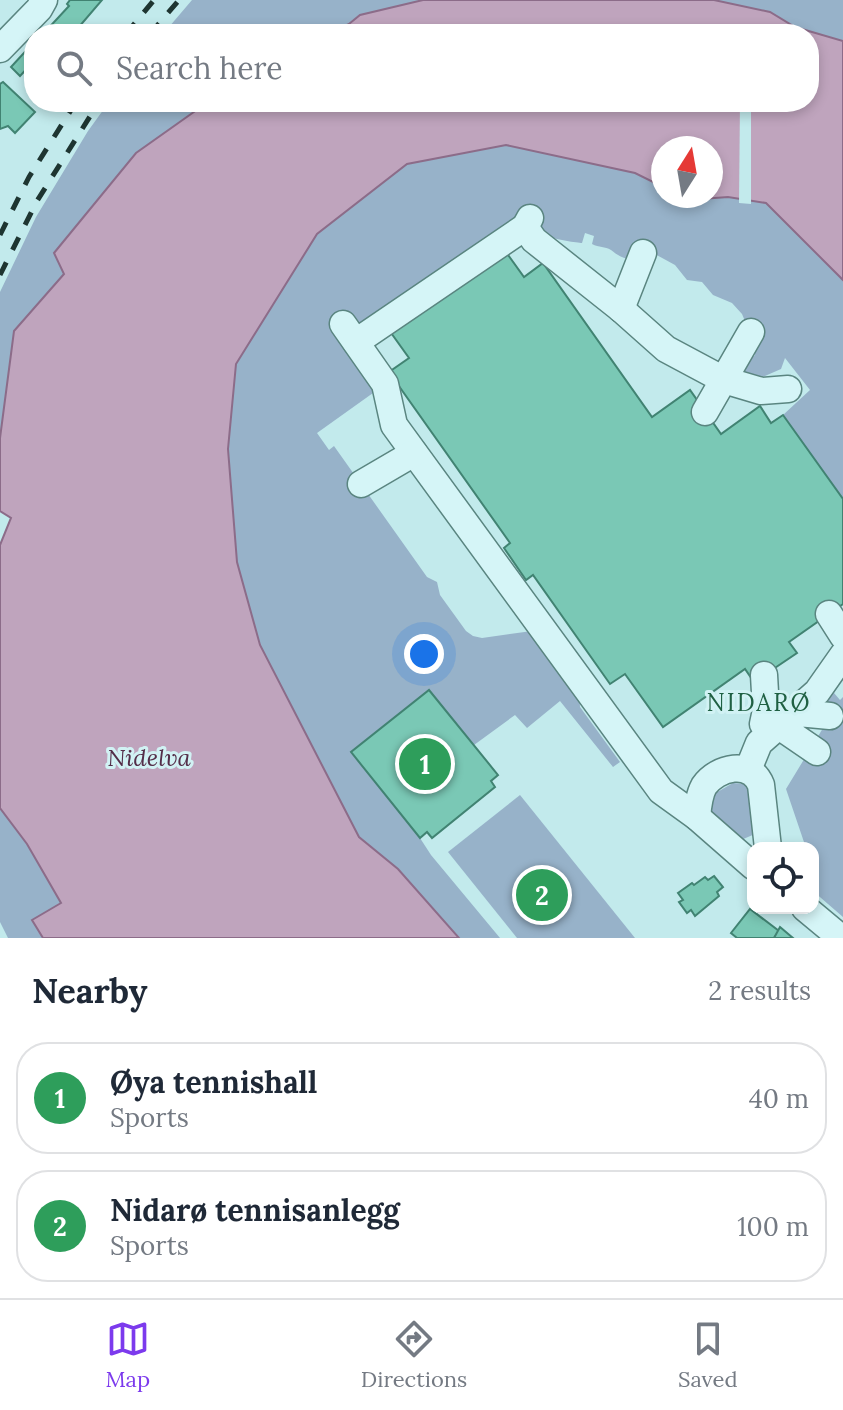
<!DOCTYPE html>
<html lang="en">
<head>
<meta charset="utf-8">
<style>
  body { margin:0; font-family:Lora,serif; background:#f6f6f7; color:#1f2937 }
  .controls { position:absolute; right:24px; bottom:24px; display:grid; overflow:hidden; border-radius:16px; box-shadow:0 4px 12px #0003 }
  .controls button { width:72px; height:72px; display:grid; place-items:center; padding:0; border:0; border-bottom:2px solid #e0e1e3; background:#fff; color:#1f2937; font:40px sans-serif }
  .compass { position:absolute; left:651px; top:136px; width:72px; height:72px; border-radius:50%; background:#fff; box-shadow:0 4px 12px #0003; rotate:11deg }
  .you { position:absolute; left:424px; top:654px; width:28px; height:28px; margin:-20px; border:6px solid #fff; border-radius:50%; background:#1a73e8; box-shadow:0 0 0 12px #1a73e833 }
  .badge { display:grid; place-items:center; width:52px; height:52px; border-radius:50%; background:#7c3aed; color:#fff; font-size:26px; font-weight:700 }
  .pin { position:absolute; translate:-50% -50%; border:4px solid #fff; box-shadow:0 2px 8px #0006 }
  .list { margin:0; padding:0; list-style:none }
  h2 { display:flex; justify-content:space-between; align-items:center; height:104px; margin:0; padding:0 32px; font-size:34px }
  h2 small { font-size:26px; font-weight:400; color:#747a83 }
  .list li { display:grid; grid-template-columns:52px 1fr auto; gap:24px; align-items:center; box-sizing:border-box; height:112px; margin:0 16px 16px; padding:0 16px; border:2px solid #e0e1e3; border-radius:32px }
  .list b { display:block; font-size:30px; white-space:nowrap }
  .list p { margin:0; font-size:26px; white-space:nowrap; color:#747a83 }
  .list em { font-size:26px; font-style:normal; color:#747a83 }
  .icon { flex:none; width:44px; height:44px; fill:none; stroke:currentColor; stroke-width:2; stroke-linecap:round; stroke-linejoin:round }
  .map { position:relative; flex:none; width:843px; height:938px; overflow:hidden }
  .search { position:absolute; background:#fff; box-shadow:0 4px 12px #0003; left:24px; right:24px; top:24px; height:88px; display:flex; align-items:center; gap:20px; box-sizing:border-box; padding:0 28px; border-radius:32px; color:#747a83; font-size:30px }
  .sheet { height:360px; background:#fff }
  nav { display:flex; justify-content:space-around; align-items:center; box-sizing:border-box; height:112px; border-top:2px solid #e0e1e3; background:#fff; font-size:22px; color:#747a83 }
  nav a { display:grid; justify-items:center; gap:4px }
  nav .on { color:#7c3aed }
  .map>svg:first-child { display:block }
  .green { fill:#97b2c9 }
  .water { fill:#bfa4bd; stroke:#8c6c89; stroke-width:2 }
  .pier { fill:#c2eaec }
  .building { fill:#7ac8b5; stroke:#418372; stroke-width:2 }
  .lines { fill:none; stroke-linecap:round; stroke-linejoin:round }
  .minor-casing { stroke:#5a8580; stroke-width:29 }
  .minor { stroke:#d5f5f7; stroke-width:26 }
  .rail { stroke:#1e3531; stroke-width:5; stroke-dasharray:14 14; stroke-linecap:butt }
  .labels { text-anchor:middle; stroke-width:6; stroke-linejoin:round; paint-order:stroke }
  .neighbourhood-label { font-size:24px; letter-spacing:2px; fill:#1f6043; stroke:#d1f2f4 }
  .water-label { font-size:24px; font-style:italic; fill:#542e49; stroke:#d1f2f4 }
</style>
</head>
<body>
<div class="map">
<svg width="843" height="938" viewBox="0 0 843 938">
  <rect width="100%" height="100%" fill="#c2eaec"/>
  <g class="green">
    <polygon points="192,0 423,0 360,15 349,24 329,34 163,34"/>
    <polygon points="700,0 843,0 843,51 809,34"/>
    <polygon points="109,102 208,102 136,153 64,274 14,331 0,438 0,292 36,217 88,131"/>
    <path d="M506,145l129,28 28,14v9h17l8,4 40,-3 38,6 77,77v219l-60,-84 27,-25 -25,-32 -4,11 -21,9 -14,-3 -3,-5 4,-8 8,-7v-10l-13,-31 -10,-11 -19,-8 -11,-13 -15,-2 -12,-15 -22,-12c-20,7 -26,10 -42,-3 -6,-4 -12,-2 -19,-6l2,-8 -9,-3 -3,10c-4,0 -28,-4 -32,-6 -4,-3 -7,-7 -10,-10l-193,113 33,48 -63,45 12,17 5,-4 93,131 10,5 3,13 26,36 7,5 9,2 50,-7 47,61 1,15 40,55 -7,5 -53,-66 -33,27 -12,-13 -41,30 -45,-55 -78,62 69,86 11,17 69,83h-41l-61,-69 -39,-32 -99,-191 -23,-84 -9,-113 8,-85 81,-130 90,-70z"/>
    <polygon points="843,668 843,679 834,693 840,700 843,697 843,917 813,891 813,848 806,848 786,789 834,710 829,709 821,698"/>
    <polygon points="733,783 744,784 752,791 755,834 741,840 709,811 714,794"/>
    <polygon points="520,795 635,938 517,938 448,852"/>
    <polygon points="0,808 27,844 61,903 32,920 43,938 8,938 0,922"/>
  </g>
  <polygon class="water" points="423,0 714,0 770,12 795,27 843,41 843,280 766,203 728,197 688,200 680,196 711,196 711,148 663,148 663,187 635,173 506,145 407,164 317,234 236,364 228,449 237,562 260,645 359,837 398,869 459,938 43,938 32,920 61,903 27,844 0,808 0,545 11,518 0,511 0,438 14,331 64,274 54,253 136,153 208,102 809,102 809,34 329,34 349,24 360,15"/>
  <polygon class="pier" points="740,102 751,102 751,204 739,203"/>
  <g class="building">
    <polygon points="70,0 102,0 78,28 80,30 76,34 43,34 69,6 67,4"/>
    <polygon points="34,42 34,61 20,76 11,67"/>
    <polygon points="3,82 35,112 15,133 8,126 0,129 0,84"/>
    <polygon points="503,248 524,277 543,263 652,417 690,390 721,434 760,406 771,423 783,415 843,499 843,604 789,642 797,653 754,682 745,669 663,727 625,674 610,684 533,575 526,580 504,548 510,543 389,372 409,358 389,330"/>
    <polygon points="429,690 498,775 491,781 495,787 432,838 427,832 420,838 351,752"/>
    <polygon points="714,876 723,887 717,892 719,896 695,916 691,910 687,913 679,902 683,900 678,893 692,883 694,885 705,877 708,880"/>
    <polygon points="750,909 779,931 774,938 737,938 731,933"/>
    <polygon points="780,927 793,938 774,938"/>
  </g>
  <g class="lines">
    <defs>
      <g id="minor">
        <polyline points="0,49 39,9 44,0"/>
        <polyline points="525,227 534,240 621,309 666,349 724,380 761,391 788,389"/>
        <polyline points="621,309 643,253"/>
        <polyline points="343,324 385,384 394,425 661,791 697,817 753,866"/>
        <polyline points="356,342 525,227 530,218"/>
        <polyline points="705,412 751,332"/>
        <polyline points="361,484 414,453"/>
        <polyline points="829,614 843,636"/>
        <polyline points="763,724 766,710 764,675"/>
        <polyline points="817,752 779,726 766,710 830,716"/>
        <polyline points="748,770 759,743 817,692 843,655"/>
        <path d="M697,817c1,-11 2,-22 7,-31 13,-19 47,-27 57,-1l7,63"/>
        <polyline points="805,908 841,938"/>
      </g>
    </defs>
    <use href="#minor" class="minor-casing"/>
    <use href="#minor" class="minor"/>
    <g class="rail">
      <polyline points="126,34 154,0"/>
      <polyline points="150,34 179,0"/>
      <polyline points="0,235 29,177 76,102"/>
      <polyline points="0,275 37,201 99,102"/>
    </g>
  </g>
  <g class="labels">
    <g class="neighbourhood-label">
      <text x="759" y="711">NIDARØ</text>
    </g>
    <g class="water-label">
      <text x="149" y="766">Nidelva</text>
    </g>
  </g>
</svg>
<div class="controls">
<button><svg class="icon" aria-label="locate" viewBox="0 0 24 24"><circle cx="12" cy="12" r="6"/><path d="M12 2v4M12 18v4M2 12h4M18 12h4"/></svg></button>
</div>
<svg class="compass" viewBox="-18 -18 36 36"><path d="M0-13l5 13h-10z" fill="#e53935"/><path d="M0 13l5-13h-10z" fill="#747a83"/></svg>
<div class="you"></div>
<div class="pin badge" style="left:425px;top:764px;background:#2e9e5b">1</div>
<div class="pin badge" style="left:542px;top:895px;background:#2e9e5b">2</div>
<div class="search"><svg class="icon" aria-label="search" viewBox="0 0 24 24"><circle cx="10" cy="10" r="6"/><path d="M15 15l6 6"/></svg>Search here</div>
</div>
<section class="sheet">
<h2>Nearby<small>2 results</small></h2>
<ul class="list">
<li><span class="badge" style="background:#2e9e5b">1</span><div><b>Øya tennishall</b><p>Sports</p></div><em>40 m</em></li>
<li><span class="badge" style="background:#2e9e5b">2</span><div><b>Nidarø tennisanlegg</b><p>Sports</p></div><em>100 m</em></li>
</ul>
</section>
<nav>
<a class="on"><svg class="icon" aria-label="map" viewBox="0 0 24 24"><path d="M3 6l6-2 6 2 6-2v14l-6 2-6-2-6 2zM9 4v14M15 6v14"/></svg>Map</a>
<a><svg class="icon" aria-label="directions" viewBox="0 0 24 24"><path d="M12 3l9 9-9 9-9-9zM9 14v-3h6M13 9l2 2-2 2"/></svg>Directions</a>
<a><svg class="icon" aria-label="saved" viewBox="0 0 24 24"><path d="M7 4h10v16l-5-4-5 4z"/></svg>Saved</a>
</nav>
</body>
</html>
